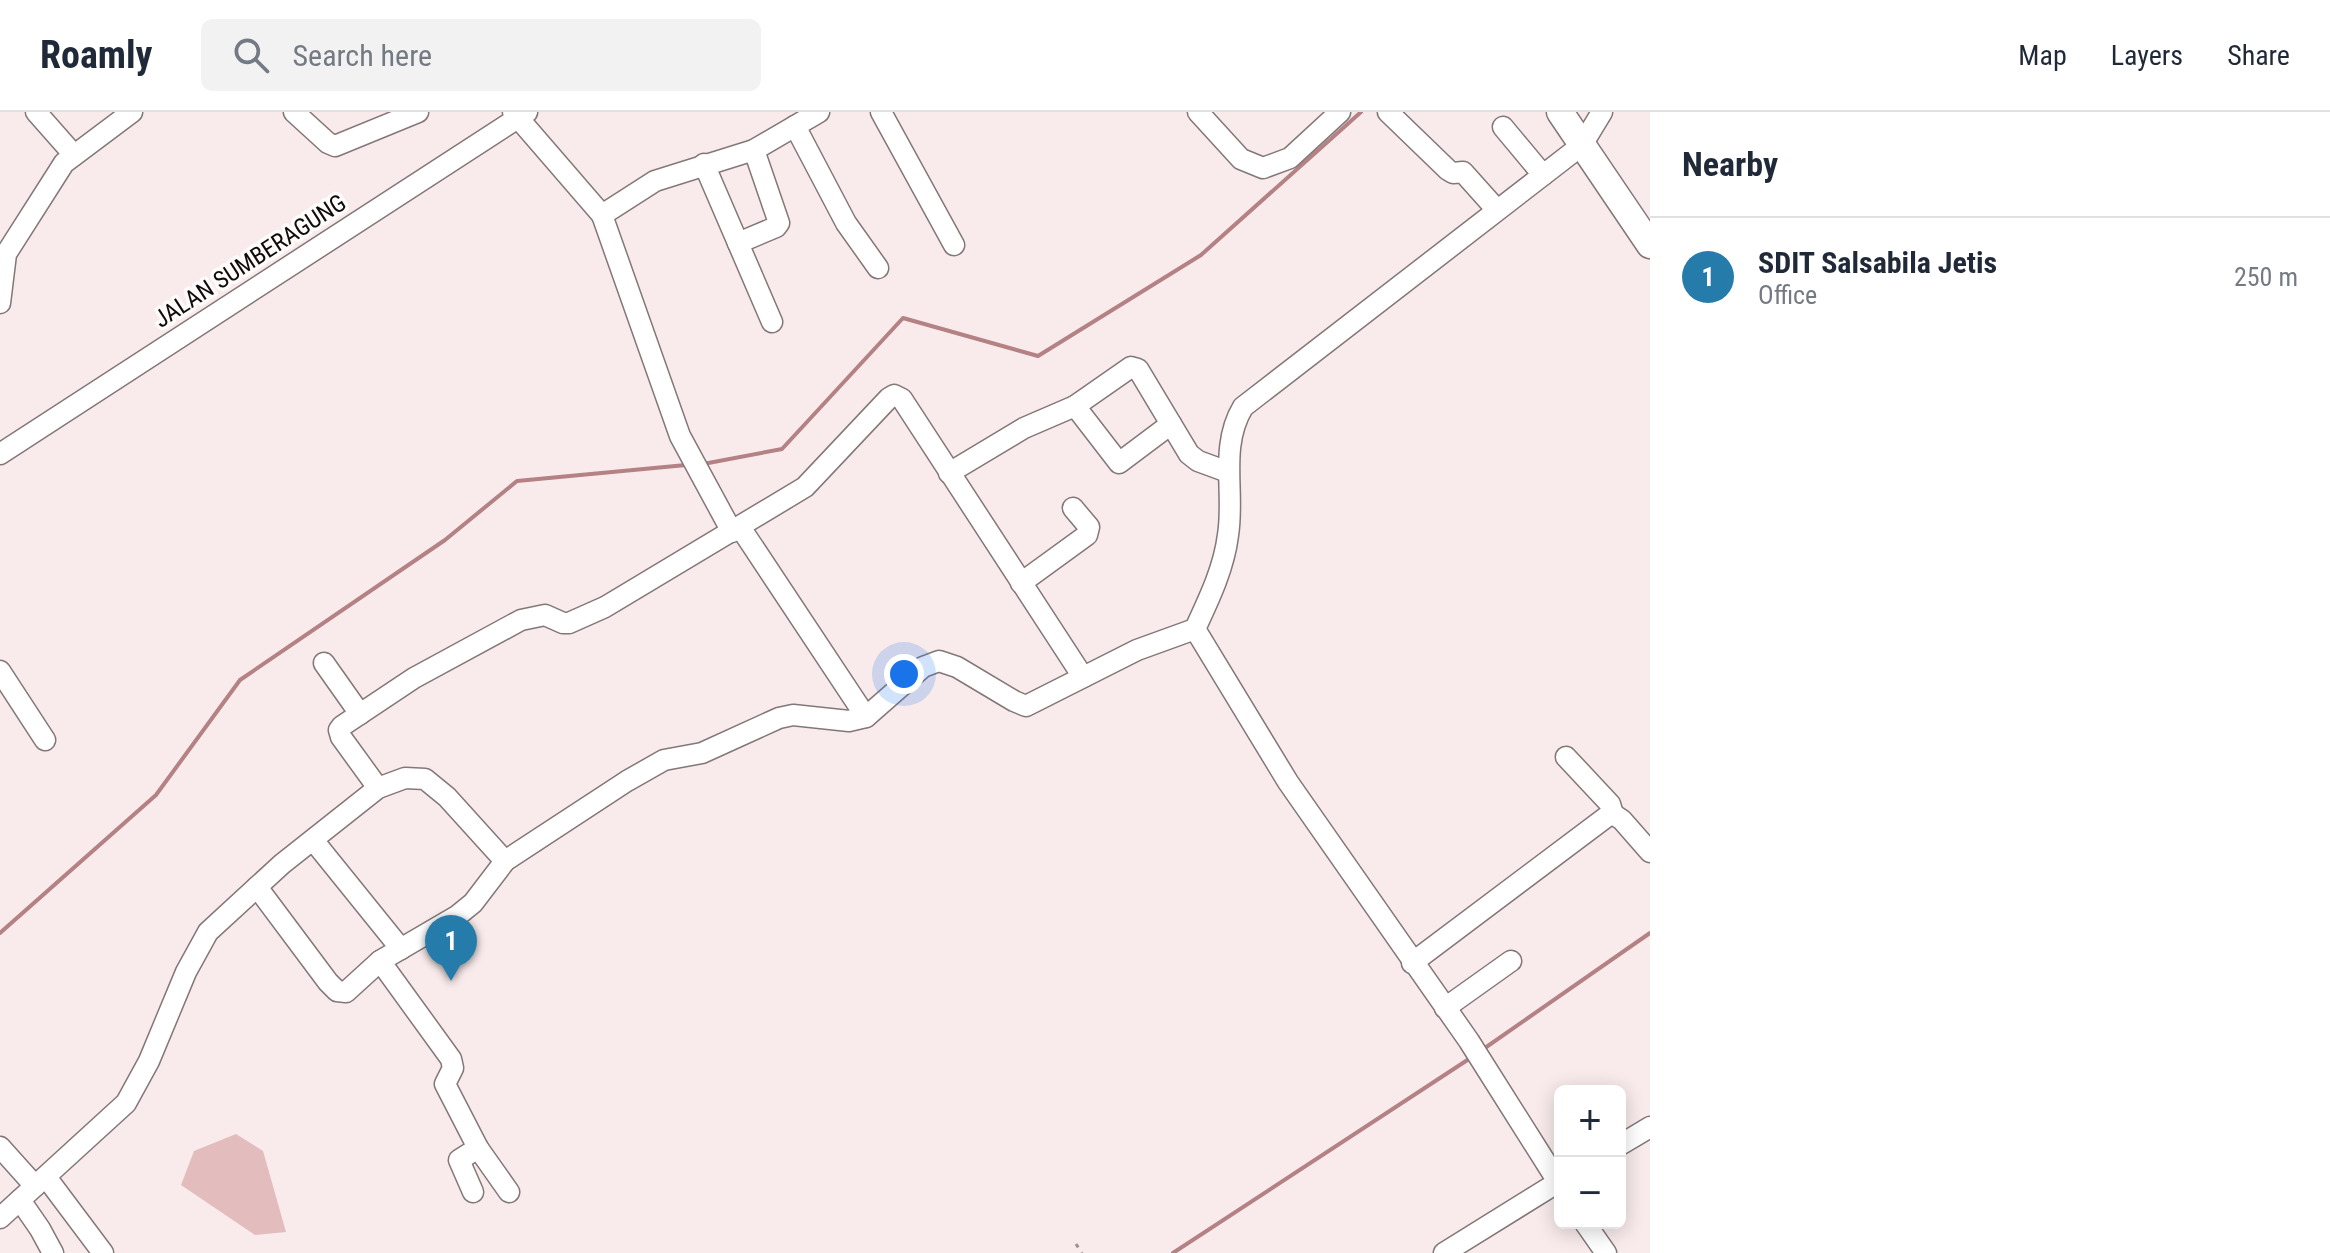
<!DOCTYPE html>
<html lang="en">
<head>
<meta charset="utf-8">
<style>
  body { margin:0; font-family:"Roboto Condensed",sans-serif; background:#f2f2f3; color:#1f2937 }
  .controls { position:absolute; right:24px; bottom:24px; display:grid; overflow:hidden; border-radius:12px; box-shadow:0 4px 20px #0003 }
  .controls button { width:72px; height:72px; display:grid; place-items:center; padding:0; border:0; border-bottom:2px solid #e0e1e3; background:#fff; color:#1f2937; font:40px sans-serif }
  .you { position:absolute; left:904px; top:562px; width:28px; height:28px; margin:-20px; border:6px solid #fff; border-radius:50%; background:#1a73e8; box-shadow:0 0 0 12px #1a73e833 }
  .badge { display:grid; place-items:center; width:52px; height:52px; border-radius:50%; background:#257cab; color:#fff; font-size:26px; font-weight:700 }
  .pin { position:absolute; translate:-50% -66px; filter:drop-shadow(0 2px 4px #0008) }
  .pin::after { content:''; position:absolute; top:42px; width:28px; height:24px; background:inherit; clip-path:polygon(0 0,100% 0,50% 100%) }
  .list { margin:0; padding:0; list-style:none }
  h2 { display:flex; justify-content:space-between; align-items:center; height:104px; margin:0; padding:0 32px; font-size:34px }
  h2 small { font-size:26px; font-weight:400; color:#747a83 }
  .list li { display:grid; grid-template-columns:52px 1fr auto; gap:24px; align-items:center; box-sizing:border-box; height:120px; padding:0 32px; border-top:2px solid #e0e1e3 }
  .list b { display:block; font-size:30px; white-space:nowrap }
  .list p { margin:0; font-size:26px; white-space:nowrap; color:#747a83 }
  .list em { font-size:26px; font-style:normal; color:#747a83 }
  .icon { flex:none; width:44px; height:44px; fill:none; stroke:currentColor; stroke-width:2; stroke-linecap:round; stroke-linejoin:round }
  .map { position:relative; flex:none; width:1650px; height:1141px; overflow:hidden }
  header { display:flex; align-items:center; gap:48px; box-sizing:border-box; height:112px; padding:0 40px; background:#fff; border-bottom:2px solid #e0e1e3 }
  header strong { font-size:38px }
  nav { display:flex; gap:44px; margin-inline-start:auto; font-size:28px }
  .search { width:560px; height:72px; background:#f2f2f3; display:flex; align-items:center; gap:20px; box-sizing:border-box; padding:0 28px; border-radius:12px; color:#747a83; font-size:30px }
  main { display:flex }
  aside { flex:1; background:#fff }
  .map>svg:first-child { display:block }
  .green { fill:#e3bcbd }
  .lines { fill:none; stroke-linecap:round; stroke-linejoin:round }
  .stream { stroke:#b48184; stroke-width:4 }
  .minor-casing { stroke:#837778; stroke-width:23 }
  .major-casing { stroke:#837778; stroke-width:29 }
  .path { stroke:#9b9191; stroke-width:3; stroke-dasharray:4 6; stroke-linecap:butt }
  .minor { stroke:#fff; stroke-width:20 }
  .major { stroke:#fff; stroke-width:26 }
  .labels { text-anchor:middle; stroke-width:7; stroke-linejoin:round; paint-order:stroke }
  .street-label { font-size:24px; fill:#0f0b0b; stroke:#fefbfb }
</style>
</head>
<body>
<header>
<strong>Roamly</strong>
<div class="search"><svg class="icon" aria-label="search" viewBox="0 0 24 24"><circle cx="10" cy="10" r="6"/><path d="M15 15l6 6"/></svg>Search here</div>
<nav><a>Map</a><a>Layers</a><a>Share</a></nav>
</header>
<main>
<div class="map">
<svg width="1650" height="1141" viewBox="0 0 1650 1141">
  <rect width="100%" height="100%" fill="#f9ebeb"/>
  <polygon class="green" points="236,1022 263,1039 286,1120 255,1123 181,1073 194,1039"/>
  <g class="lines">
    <g class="stream">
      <polyline points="703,352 782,337 903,206 1038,244 1201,143 1361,0"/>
      <polyline points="0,821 156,683 240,568 445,428 517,369 686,353"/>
      <polyline points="1482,938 1650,821"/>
      <polyline points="1173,1141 1472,945"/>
    </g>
    <defs>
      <g id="minor">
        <polyline points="36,0 74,43"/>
        <polyline points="294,0 328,31 335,34 418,0"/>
        <polyline points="513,0 602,103 655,69 754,38 819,0"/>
        <polyline points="881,0 954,133"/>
        <polyline points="1198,0 1241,47 1263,56 1290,46 1340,0"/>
        <polyline points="1388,0 1448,58 1453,61 1463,60 1497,98"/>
        <polyline points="795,14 846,111 878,156"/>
        <polyline points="1503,15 1543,63"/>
        <polyline points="704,52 772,210"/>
        <polyline points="602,103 680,324 732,420"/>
        <polyline points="738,131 776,115 779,111 754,38"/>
        <polyline points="0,191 6,142 64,51 132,0"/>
        <polyline points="1075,294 1119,351 1171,312"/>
        <polyline points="0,342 527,0"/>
        <polyline points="949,361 1024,316 1075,294 1131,255 1138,257 1189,342 1198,349 1228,360"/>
        <polyline points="740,415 866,605"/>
        <polyline points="1021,471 1087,423 1089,415 1073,396"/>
        <polyline points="1195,517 1288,670 1469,929 1560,1073"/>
        <polyline points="324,551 360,602"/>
        <polyline points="0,559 45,628"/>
        <polyline points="1566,645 1610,692 1613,702"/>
        <polyline points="378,676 341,625 339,618 342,614 414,566 521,508 545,503 563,511 569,511 605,495 805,375 889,286 894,283 902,287 1083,565"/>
        <polyline points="313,728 401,837"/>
        <path d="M257,775l71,95 9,9 9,1 34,-31 77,-45 16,-13 32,-42 122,-80 37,-21 38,-7 77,-35 14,-3 56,6 17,-4 57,-50 16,-6 18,6 57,34 12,5 111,-56 58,-21c14,-30 29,-61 33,-94 7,-43 -9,-88 15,-128l339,-262 20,-33"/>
        <polyline points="380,849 451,947 453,956 445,972 478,1036 509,1080"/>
        <polyline points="1412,851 1609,703 1613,702 1622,708 1650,740"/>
        <polyline points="1445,896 1511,849"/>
        <polyline points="1620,1033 1650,1015"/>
        <polyline points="0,1035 35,1074"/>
        <polyline points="46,1065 103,1141"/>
        <polyline points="473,1080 459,1048 478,1036"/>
        <polyline points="20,1088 40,1117 53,1141"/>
        <polyline points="0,1106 126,991 149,949 186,860 208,820 282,752 378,676 405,666 425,667 447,685 505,749"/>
        <polyline points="1585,1111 1606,1141"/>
        <polyline points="1444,1141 1560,1069"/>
      </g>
      <polyline id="major" points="1560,0 1650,133"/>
    </defs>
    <use href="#minor" class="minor-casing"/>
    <use href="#major" class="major-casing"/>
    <polyline class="path" points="1076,1132 1082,1141"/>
    <use href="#minor" class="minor"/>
    <use href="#major" class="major"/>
  </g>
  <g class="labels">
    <g class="street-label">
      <text transform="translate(250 149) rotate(-33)" y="8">JALAN SUMBERAGUNG</text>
    </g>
  </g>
</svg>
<div class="controls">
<button>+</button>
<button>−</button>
</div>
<div class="you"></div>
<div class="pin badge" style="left:451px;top:869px">1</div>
</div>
<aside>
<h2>Nearby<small></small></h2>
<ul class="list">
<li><span class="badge">1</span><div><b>SDIT Salsabila Jetis</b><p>Office</p></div><em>250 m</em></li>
</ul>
</aside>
</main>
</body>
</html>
